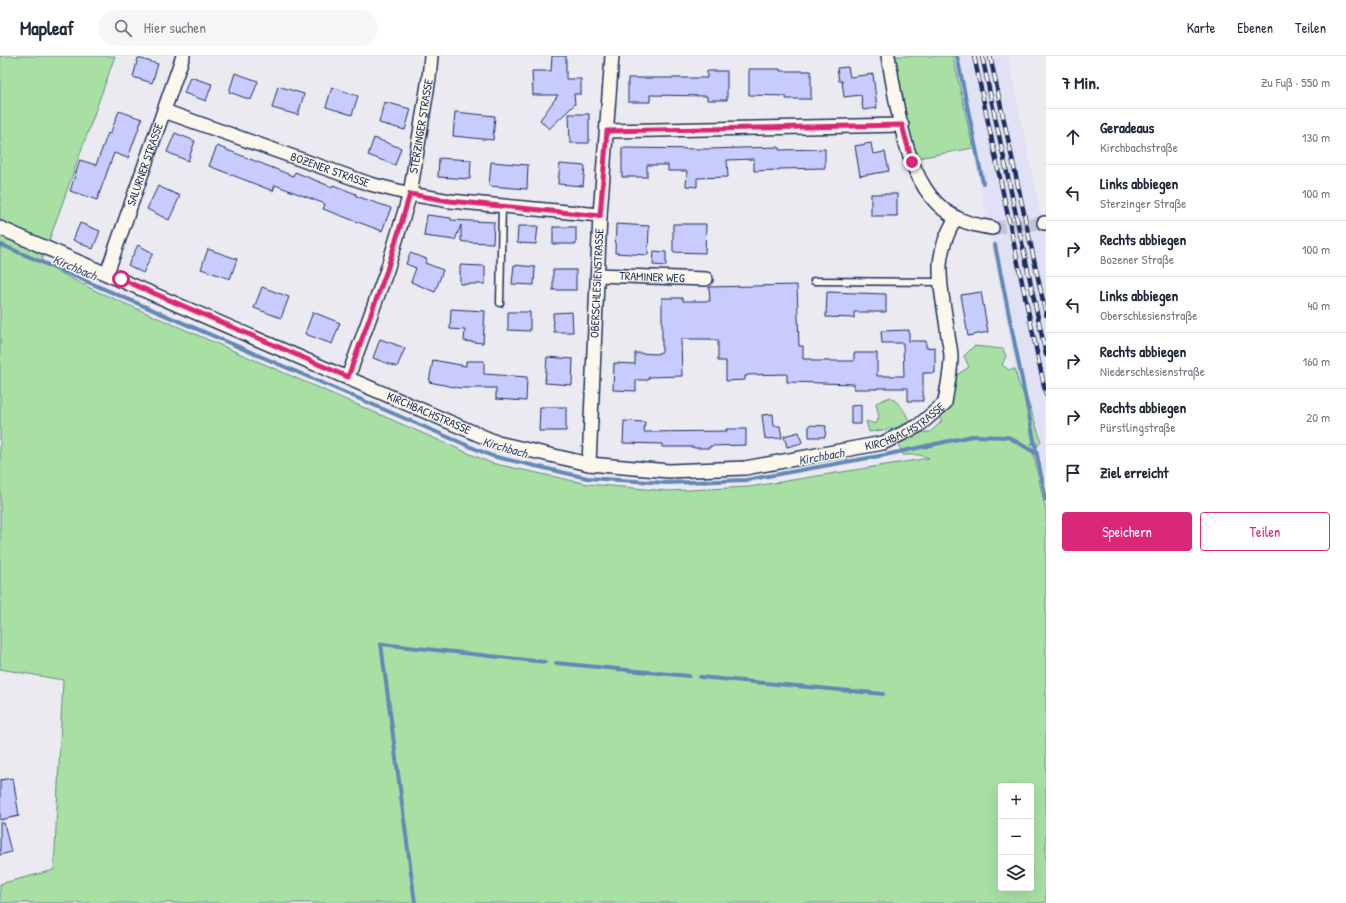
<!DOCTYPE html>
<html lang="de">
<head>
<meta charset="utf-8">
<style>
  body { margin:0; font-family:"Patrick Hand",sans-serif; background:#f6f6f7; color:#1f2937 }
  .controls { position:absolute; right:12px; bottom:12px; display:grid; overflow:hidden; border-radius:4px; box-shadow:0 4px 16px #0002 }
  .controls button { width:36px; height:36px; display:grid; place-items:center; padding:0; border:0; border-bottom:1px solid #e0e1e3; background:#fff; color:#1f2937; font:20px sans-serif }
  .stop { position:absolute; width:12px; height:12px; margin:-9px; border:3px solid #db2777; border-radius:50%; background:#fff }
  .stop.end { background:#db2777; border-color:#fff; box-shadow:0 1px 4px #0008 }
  .list { margin:0; padding:0; list-style:none }
  h2 { display:flex; justify-content:space-between; align-items:center; height:52px; margin:0; padding:0 16px; font-size:17px }
  h2 small { font-size:13px; font-weight:400; color:#747a83 }
  .list li { display:grid; grid-template-columns:26px 1fr auto; gap:12px; align-items:center; box-sizing:border-box; height:56px; padding:0 16px; border-top:1px solid #e0e1e3 }
  .list b { display:block; font-size:15px; white-space:nowrap }
  .list p { margin:0; font-size:13px; white-space:nowrap; color:#747a83 }
  .list em { font-size:13px; font-style:normal; color:#747a83 }
  .actions { display:flex; gap:8px; padding:12px 16px }
  .actions a { flex:1; padding:9px 0; border:1px solid #db2777; border-radius:4px; text-align:center; font-size:14px; color:#db2777 }
  .actions .main { background:#db2777; color:#fff }
  .icon { flex:none; width:22px; height:22px; fill:none; stroke:currentColor; stroke-width:2; stroke-linecap:round; stroke-linejoin:round }
  .map { position:relative; flex:none; width:1046px; height:847px; overflow:hidden }
  header { display:flex; align-items:center; gap:24px; box-sizing:border-box; height:56px; padding:0 20px; background:#fff; border-bottom:1px solid #e0e1e3 }
  header strong { font-size:19px }
  nav { display:flex; gap:22px; margin-inline-start:auto; font-size:14px }
  .search { width:280px; height:36px; background:#f6f6f7; display:flex; align-items:center; gap:10px; box-sizing:border-box; padding:0 14px; border-radius:22px; color:#747a83; font-size:15px }
  main { display:flex }
  aside { flex:1; background:#fff }
  .map>svg:first-child { display:block }
  .built { fill:#e1e1f5 }
  .green { fill:#a8e0a4; stroke:#628881; fill-rule:evenodd }
  .lines { fill:none; stroke-linecap:round; stroke-linejoin:round }
  .stream { stroke:#6289b5; stroke-width:4 }
  .building { fill:#c8cbfe; stroke:#1b2f5e }
  .minor-tunnel { stroke:#c2c5d4; stroke-width:13; stroke-dasharray:13 6; stroke-linecap:butt }
  .service-casing { stroke:#1b2f5e; stroke-width:9 }
  .minor-casing { stroke:#1b2f5e; stroke-width:16 }
  .service { stroke:#fbf7ec; stroke-width:6 }
  .minor { stroke:#fbf7ec; stroke-width:13 }
  .rail-casing { stroke:#1b2f5e; stroke-width:4.5 }
  .rail { stroke:#fbf7ec; stroke-width:3; stroke-dasharray:9; stroke-linecap:butt }
  .route { stroke:#db2777; stroke-width:5 }
  .labels { text-anchor:middle; stroke-width:3; stroke-linejoin:round; paint-order:stroke }
  .street-label { font-size:12px; fill:#1b2f5e; stroke:#fbf7ec }
  .water-label { font-size:13px; font-style:italic; fill:#395482; stroke:#fbf7ec }
</style>
</head>
<body>
<header>
<strong>Mapleaf</strong>
<div class="search"><svg class="icon" aria-label="search" viewBox="0 0 24 24"><circle cx="10" cy="10" r="6"/><path d="M15 15l6 6"/></svg>Hier suchen</div>
<nav><a>Karte</a><a>Ebenen</a><a>Teilen</a></nav>
</header>
<main>
<div class="map">
<svg width="1046" height="847" viewBox="0 0 1046 847">
  <rect width="100%" height="100%" fill="#eceaf1"/>
  <filter id="ink" filterUnits="userSpaceOnUse"><feTurbulence type="fractalNoise" baseFrequency=".025" numOctaves="2"/><feDisplacementMap in="SourceGraphic" scale="8" xChannelSelector="R" yChannelSelector="G"/><feConvolveMatrix kernelMatrix="1 2 1 2 8 2 1 2 1" color-interpolation-filters="sRGB"/></filter>
  <g filter="url(#ink)">
    <polygon class="built" points="953,0 1008,0 1046,182 1046,456 1015,313 973,92"/>
    <g class="green">
      <path d="M0,0h115l-74,207 53,27 397,173 97,21 80,7 81,-4 180,-29 -10,-3h-16l-5,-11 3,-8 1,-9 -33,5 -3,-11 10,3 3,-7 -3,-14 14,-6c15,10 18,20 23,36l17,-1 11,-10v-10l-4,-11 3,-15 29,-19 -5,-11 10,-10 29,3 3,7 -4,9 7,5 6,-1 3,13 12,25 11,34 -3,5 -7,-3 15,69v391h-1046v-19l54,-14 9,-190 -63,-11zM1001,730h30v102h-30z"/>
      <polygon points="894,0 953,0 973,92 918,102 908,69"/>
    </g>
    <g class="lines">
      <g class="stream">
        <polyline points="957,0 983,127"/>
        <polyline points="995,189 1046,444"/>
        <polyline points="0,190 2,189 492,400 587,422 667,427 746,424 885,399 972,380 1008,381 1036,397"/>
        <polyline points="556,607 689,620"/>
        <polyline points="700,621 883,638"/>
        <polyline points="415,847 381,588 545,606"/>
      </g>
    </g>
    <g class="building">
      <polygon points="552,0 566,0 566,23 581,23 581,38 574,38 575,48 549,73 540,64 558,39 533,39 532,15 551,15"/>
      <polygon points="138,2 158,8 152,27 133,21"/>
      <polygon points="848,11 850,21 873,18 877,52 863,54 861,39 844,41 842,25 839,25 837,12"/>
      <polygon points="749,13 780,13 780,15 811,15 811,43 786,43 786,40 749,39"/>
      <polygon points="707,15 727,15 727,44 707,44 707,40 650,39 650,46 628,46 628,22 707,22"/>
      <polygon points="235,17 258,25 251,44 229,36"/>
      <polygon points="190,21 212,28 206,45 184,37"/>
      <polygon points="278,30 304,38 298,59 272,52"/>
      <polygon points="332,31 358,40 352,59 326,51"/>
      <polygon points="384,46 411,53 405,74 379,67"/>
      <polygon points="119,55 142,63 128,102 114,97 97,144 70,135 80,104 96,109 108,77 110,78"/>
      <polygon points="455,56 495,60 493,84 453,80"/>
      <polygon points="569,58 589,58 589,87 570,87"/>
      <polygon points="175,77 195,85 188,105 167,96"/>
      <polygon points="374,82 401,92 395,109 368,99"/>
      <polygon points="871,87 873,98 885,96 889,115 860,120 855,90"/>
      <polygon points="217,90 293,120 295,116 332,131 333,129 356,138 356,140 391,152 382,175 323,153 325,148 275,129 273,135 209,110"/>
      <polygon points="779,91 779,94 825,93 825,112 779,113 779,114 754,115 754,103 727,104 728,121 697,122 697,131 686,130 687,115 668,115 668,109 647,109 647,121 622,121 622,92 707,93"/>
      <polygon points="439,102 471,104 470,123 438,121"/>
      <polygon points="491,106 528,109 527,133 489,130"/>
      <polygon points="560,108 585,110 583,130 558,128"/>
      <polygon points="158,130 180,140 169,164 147,153"/>
      <rect x="871" y="138" width="26" height="22"/>
      <polygon points="427,159 451,162 451,164 494,166 493,187 465,186 461,185 461,169 455,184 424,180"/>
      <polygon points="80,167 100,175 93,193 73,184"/>
      <polygon points="616,168 649,170 648,199 615,197"/>
      <polygon points="673,168 706,168 705,197 673,196"/>
      <polygon points="518,170 538,170 536,188 517,187"/>
      <rect x="553" y="171" width="23" height="17"/>
      <polygon points="138,189 153,197 143,217 128,209"/>
      <polygon points="208,193 237,203 230,223 201,213"/>
      <polygon points="654,195 666,196 666,210 653,209"/>
      <polygon points="410,197 427,203 425,207 443,214 435,236 411,226 416,212 406,208"/>
      <polygon points="460,209 485,210 485,228 460,228"/>
      <polygon points="514,209 535,211 534,229 512,228"/>
      <rect x="553" y="214" width="23" height="20"/>
      <polygon points="797,229 799,290 803,290 803,303 812,303 812,305 854,305 854,297 877,297 877,320 904,320 903,287 882,287 881,275 909,274 909,285 926,285 926,292 935,291 935,317 923,317 923,345 908,345 908,332 877,332 877,333 854,333 854,328 787,326 787,318 747,319 747,320 745,320 745,324 726,325 726,305 718,305 718,284 711,284 711,283 681,283 682,320 649,321 648,324 636,324 636,335 613,334 614,307 635,308 635,297 658,298 658,297 662,296 662,242 683,242 683,245 710,245 709,231"/>
      <polygon points="262,231 289,241 281,262 254,252"/>
      <polygon points="827,236 886,238 886,256 854,256 854,262 826,261"/>
      <polygon points="981,236 988,276 968,280 961,239"/>
      <polygon points="451,253 485,255 483,287 464,285 465,274 450,273"/>
      <polygon points="313,256 340,267 332,288 305,278"/>
      <polygon points="508,256 530,256 530,275 508,274"/>
      <polygon points="572,256 573,276 554,276 553,257"/>
      <polygon points="380,283 405,292 397,311 373,302"/>
      <polygon points="547,301 573,303 572,329 545,327"/>
      <polygon points="433,304 466,310 466,305 484,305 484,318 527,321 526,345 496,343 496,332 459,332 429,326"/>
      <polygon points="861,349 861,368 851,368 851,350"/>
      <polygon points="540,351 566,351 566,375 539,375"/>
      <polygon points="773,358 774,370 780,370 782,382 765,383 762,359"/>
      <polygon points="624,365 645,366 644,376 727,375 726,373 746,373 746,389 710,390 710,392 694,392 694,391 662,391 662,388 623,387"/>
      <polygon points="809,369 826,370 825,381 809,381"/>
      <polygon points="799,376 802,387 787,391 784,380"/>
      <polygon points="13,722 19,760 0,764 0,724"/>
      <polygon points="0,767 4,767 11,796 0,799"/>
    </g>
    <g class="lines">
      <polyline class="minor-tunnel" points="992,172 1044,167"/>
      <defs>
        <g id="service">
          <polyline points="814,225 940,226"/>
          <polyline points="500,247 502,150"/>
        </g>
        <g id="minor">
          <path d="M888,0c10,51 17,137 69,162 11,6 23,8 35,10"/>
          <path id="s1" d="M164,55l206,73 40,10 40,7 150,14"/>
          <polyline points="607,75 902,69"/>
          <polyline points="1044,167 1046,167"/>
          <path id="s2" d="M0,172l498,215 91,21 80,7 76,-3 138,-25 35,-17 27,-23c2,-15 6,-31 6,-46 0,-7 -2,-14 -3,-21 -5,-46 -19,-75 8,-118"/>
          <path id="s3" d="M107,217l76,-217"/>
          <path id="s4" d="M598,219l108,4"/>
          <path id="s5" d="M348,321l39,-107 23,-76 19,-116 2,-22"/>
          <path id="s6" d="M589,408l11,-249 12,-159"/>
        </g>
      </defs>
      <use href="#service" class="service-casing"/>
      <use href="#minor" class="minor-casing"/>
      <use href="#service" class="service"/>
      <use href="#minor" class="minor"/>
      <defs>
        <g id="rail">
          <polyline points="974,0 1046,339"/>
          <polyline points="982,0 1046,299"/>
          <polyline points="990,0 1046,259"/>
        </g>
      </defs>
      <use href="#rail" class="rail-casing"/>
      <use href="#rail" class="rail"/>
    </g>
  </g>
  <g class="lines" filter="url(#ink)">
    <polyline class="route" points="121,223 348,321 387,214 410,138 450,145 600,160 607,75 902,69 912,106"/>
  </g>
  <g class="labels">
    <g class="street-label">
      <text dy="4" stroke="none"><textPath href="#s5" startOffset="262">STERZINGER STRASSE</textPath></text>
      <text dy="4" stroke="none"><textPath href="#s3" startOffset="115">SALURNER STRASSE</textPath></text>
      <text dy="4" stroke="none"><textPath href="#s1" startOffset="176">BOZENER STRASSE</textPath></text>
      <text dy="4" stroke="none"><textPath href="#s4" startOffset="54">TRAMINER WEG</textPath></text>
      <text dy="4" stroke="none"><textPath href="#s6" startOffset="181">OBERSCHLESIENSTRASSE</textPath></text>
      <text dy="4" stroke="none"><textPath href="#s2" startOffset="467">KIRCHBACHSTRASSE</textPath></text>
      <text dy="4" stroke="none"><textPath href="#s2" startOffset="959">KIRCHBACHSTRASSE</textPath></text>
    </g>
    <g class="water-label">
      <text transform="translate(75 211) rotate(23)" y="5">Kirchbach</text>
      <text transform="translate(505 391) rotate(16)" y="5">Kirchbach</text>
      <text transform="translate(821 400) rotate(-10)" y="5">Kirchbach</text>
    </g>
  </g>
</svg>
<div class="controls">
<button>+</button>
<button>−</button>
<button><svg class="icon" aria-label="layers" viewBox="0 0 24 24"><path d="M12 4l9 5-9 5-9-5zM3 14l9 5 9-5"/></svg></button>
</div>
<div class="stop" style="left:121px;top:223px"></div>
<div class="stop end" style="left:912px;top:106px"></div>
</div>
<aside>
<h2>7 Min.<small>Zu Fuß · 550 m</small></h2>
<ul class="list">
<li><svg class="icon" aria-label="ahead" viewBox="0 0 24 24"><path d="M12 20V5M6 11l6-6 6 6"/></svg><div><b>Geradeaus</b><p>Kirchbachstraße</p></div><em>130 m</em></li>
<li><svg class="icon" aria-label="left" viewBox="0 0 24 24"><path d="M17 20v-9H6M10 6l-5 5 5 5"/></svg><div><b>Links abbiegen</b><p>Sterzinger Straße</p></div><em>100 m</em></li>
<li><svg class="icon" aria-label="right" viewBox="0 0 24 24"><path d="M7 20v-9h11M14 6l5 5-5 5"/></svg><div><b>Rechts abbiegen</b><p>Bozener Straße</p></div><em>100 m</em></li>
<li><svg class="icon" aria-label="left" viewBox="0 0 24 24"><path d="M17 20v-9H6M10 6l-5 5 5 5"/></svg><div><b>Links abbiegen</b><p>Oberschlesienstraße</p></div><em>40 m</em></li>
<li><svg class="icon" aria-label="right" viewBox="0 0 24 24"><path d="M7 20v-9h11M14 6l5 5-5 5"/></svg><div><b>Rechts abbiegen</b><p>Niederschlesienstraße</p></div><em>160 m</em></li>
<li><svg class="icon" aria-label="right" viewBox="0 0 24 24"><path d="M7 20v-9h11M14 6l5 5-5 5"/></svg><div><b>Rechts abbiegen</b><p>Pürstlingstraße</p></div><em>20 m</em></li>
<li><svg class="icon" aria-label="arrive" viewBox="0 0 24 24"><path d="M6 21V4h12l-3 4 3 4H6"/></svg><div><b>Ziel erreicht</b></div></li>
</ul>
<div class="actions"><a class="main">Speichern</a><a>Teilen</a></div>
</aside>
</main>
</body>
</html>
